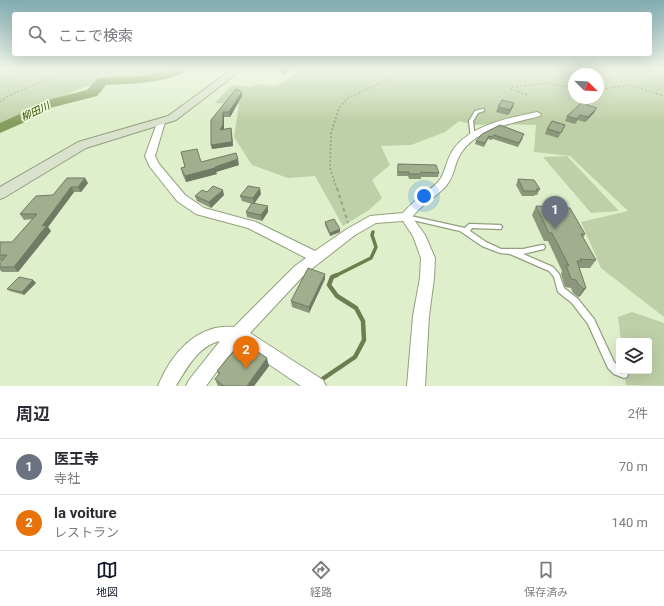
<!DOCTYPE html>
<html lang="ja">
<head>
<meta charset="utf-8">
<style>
  body { margin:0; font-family:Roboto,"Noto Sans JP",sans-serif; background:#f2f2f3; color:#2b2b33 }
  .controls { position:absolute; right:12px; bottom:12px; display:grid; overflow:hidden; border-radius:4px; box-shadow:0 4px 16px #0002 }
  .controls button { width:36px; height:36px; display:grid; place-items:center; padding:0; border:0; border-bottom:1px solid #e1e1e2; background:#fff; color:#2b2b33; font:20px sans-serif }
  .compass { position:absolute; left:568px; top:68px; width:36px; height:36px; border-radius:50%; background:#fff; box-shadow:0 4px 16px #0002; rotate:114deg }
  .you { position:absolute; left:424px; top:196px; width:14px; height:14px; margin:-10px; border:3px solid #fff; border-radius:50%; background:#1a73e8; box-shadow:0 0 0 6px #1a73e833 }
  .badge { display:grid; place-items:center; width:26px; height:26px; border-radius:50%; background:#111827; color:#fff; font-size:13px; font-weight:700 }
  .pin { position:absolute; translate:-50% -33px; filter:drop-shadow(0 1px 2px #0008) }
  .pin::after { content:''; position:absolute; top:21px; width:14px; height:12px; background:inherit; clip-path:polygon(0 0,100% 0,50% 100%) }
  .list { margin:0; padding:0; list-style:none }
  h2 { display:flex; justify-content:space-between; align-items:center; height:52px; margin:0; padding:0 16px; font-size:17px }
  h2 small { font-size:13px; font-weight:400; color:#7c7c81 }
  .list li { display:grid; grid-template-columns:26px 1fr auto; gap:12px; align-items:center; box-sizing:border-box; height:56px; padding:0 16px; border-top:1px solid #e1e1e2 }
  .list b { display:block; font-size:15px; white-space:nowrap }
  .list p { margin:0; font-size:13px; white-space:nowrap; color:#7c7c81 }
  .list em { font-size:13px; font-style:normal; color:#7c7c81 }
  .icon { flex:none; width:22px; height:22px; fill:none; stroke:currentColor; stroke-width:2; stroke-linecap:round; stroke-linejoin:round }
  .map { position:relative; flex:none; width:664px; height:386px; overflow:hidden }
  .search { position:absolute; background:#fff; box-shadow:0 4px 16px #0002; left:12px; right:12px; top:12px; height:44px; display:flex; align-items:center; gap:10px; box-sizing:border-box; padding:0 14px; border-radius:4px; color:#7c7c81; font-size:15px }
  .sheet { height:164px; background:#fff }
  nav { display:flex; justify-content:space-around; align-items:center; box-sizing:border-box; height:56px; border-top:1px solid #e1e1e2; background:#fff; font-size:11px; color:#7c7c81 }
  nav a { display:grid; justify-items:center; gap:2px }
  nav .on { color:#111827 }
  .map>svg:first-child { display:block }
  .green { fill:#bfcfa7; fill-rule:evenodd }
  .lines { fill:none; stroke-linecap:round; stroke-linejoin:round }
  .stream-far1 { stroke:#6c7e4f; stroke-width:3.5 }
  .stream { stroke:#6c7e4f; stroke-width:4.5 }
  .river { fill:#869d60; fill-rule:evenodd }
  .lane-casing { stroke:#93a07f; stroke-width:2.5 }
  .street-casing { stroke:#93a07f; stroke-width:2 }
  .secondary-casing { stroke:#93a07f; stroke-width:2 }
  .path-far1 { stroke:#96a187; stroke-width:1.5; stroke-dasharray:2 2; stroke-linecap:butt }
  .path { stroke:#96a187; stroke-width:2; stroke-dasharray:3.5 3.5; stroke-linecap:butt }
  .lane { fill:#fff; fill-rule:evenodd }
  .street { fill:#fff; fill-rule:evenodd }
  .secondary { fill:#dae1cd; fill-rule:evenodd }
  .wall { fill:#8b967b }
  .shaded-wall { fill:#717a64 }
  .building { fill:#a2af8f; stroke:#717a64 }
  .labels { text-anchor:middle; stroke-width:3.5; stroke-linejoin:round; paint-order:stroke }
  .far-water-label { font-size:10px; font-style:italic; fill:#354900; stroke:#edfbd8 }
</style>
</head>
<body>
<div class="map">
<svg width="664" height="386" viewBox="0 0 664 386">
  <rect width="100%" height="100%" fill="#dfeecb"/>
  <g class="green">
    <polygon points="0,68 182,68 157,77 86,86 0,124"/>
    <path d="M300,68h364v249l-63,-49 -20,-46 47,-11 -58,-55 -36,-4 2,-27 -41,-1 -19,1 -17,-4 -14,11 -34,13 -30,1 9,19 -18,15 10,18 -13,12 -26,16 -28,-50 -27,2 -36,-13 -18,-28 5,-33 -24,-1 17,-18 17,2 8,-3 18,2 11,-5zM574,74h24v24h-24z"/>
    <polygon points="567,156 619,211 591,213 543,157"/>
    <polygon points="632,312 664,323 664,386 626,385 624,371 649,371 649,341 621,341 618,317"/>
  </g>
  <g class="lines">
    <polyline class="stream-far1" points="335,276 371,258 376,247 372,235 373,232"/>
    <polyline class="stream" points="312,386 355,357 364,340 363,321 356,308 337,296 329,285 332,277 337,275"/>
    <path class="river" d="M173,68h16c-12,15 -64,16 -83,17l-9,11 -47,12 -18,11 -32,14v-10l22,-10 18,-11 47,-12 11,-12 45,-2z"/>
    <defs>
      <g id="lane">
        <polygon points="483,109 484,109 484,111 478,113 473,121 475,138 473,139 471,139 469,121 475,111"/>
        <polygon points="406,215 465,228 469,224 471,224 501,225 502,227 501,229 499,229 472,228 470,231 486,242 501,249 523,249 542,245 544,245 545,247 544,249 523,254 553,267 559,274 564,288 578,299 594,319 614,362 619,367 619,371 627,371 628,374 627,377 624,378 614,374 608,368 588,324 572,303 558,292 554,277 549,271 510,254 500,253 482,246 460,231 404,218 403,217 404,216"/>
      </g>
      <path id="street" d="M537,112l4,2 -1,2c-26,7 -63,12 -79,37 -7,10 -6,23 -15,33 -10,11 -24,18 -34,31l13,18 10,23 -1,20 -5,38 -4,70h-18l6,-70 7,-38 1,-20 -8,-22 -10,-15 -27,2 -21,12 -50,39 -55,59 73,47 3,6h-25l-62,-42 -13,15 -20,27h-20l3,-6 31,-39c-21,4 -34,28 -44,45h-18c13,-32 39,-63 76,-59l61,-61 11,-8 -58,-30 -52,-14 -19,-13 -27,-34 -5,-11 13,-36 3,-1 4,3 -10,34 4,8 26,31 19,13 52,14 59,29 32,-22 23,-13 33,-3c10,-13 25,-20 36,-32 7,-9 7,-21 14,-31 17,-25 56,-32 84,-38z"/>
      <polygon id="secondary" points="234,68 244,68 176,120 86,148 5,197 0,199 0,187 78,142 168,116"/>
    </defs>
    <use href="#lane" class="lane-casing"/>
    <use href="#street" class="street-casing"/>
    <use href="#secondary" class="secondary-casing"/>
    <g class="path-far1">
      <polyline points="66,68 56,76 86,68"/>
      <polyline points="598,90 630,85 664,96"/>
      <polyline points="527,95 511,89 511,87 546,83 574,88"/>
      <polyline points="0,102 8,96 56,76"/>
      <polyline points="337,189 330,168 331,133 339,108 348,98 384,81 401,68"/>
    </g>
    <polyline class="path" points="337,188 348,223"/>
    <use href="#lane" class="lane"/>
    <use href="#street" class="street"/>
    <use href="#secondary" class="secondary"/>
  </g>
  <g class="wall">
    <polygon points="293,68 283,75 281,72 281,69"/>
    <polygon points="242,92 242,96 230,117 224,117 224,129 232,133 233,146 212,149 211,145 211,120"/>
    <polygon points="514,103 513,107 508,115 496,112 498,107"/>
    <polygon points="589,104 588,106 594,113 585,122 578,120 575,124 565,121 567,116"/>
    <polygon points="565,125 558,138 545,134 547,129"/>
    <polygon points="482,134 523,138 518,147 493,139 491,140 488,139 484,147 475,144 476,141"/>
    <polygon points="201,162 239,165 216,172 217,174 186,182 182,173 181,168"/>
    <polygon points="398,164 439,173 438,177 421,177 421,179 409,179 408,176 397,176"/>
    <polygon points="67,178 88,183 81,192 74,192 48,227 51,231 18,272 2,272 0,270 0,263 2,261 0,261 0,242 12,242 32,219 24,220 20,214 53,195"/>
    <polygon points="518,179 540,189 537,195 535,195 534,196 522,196 516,185"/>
    <polygon points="261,194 254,203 268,212 262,221 247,217 246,212 252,204 242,201 240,196"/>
    <polygon points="224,195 211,208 197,201 195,196"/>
    <polygon points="536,206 585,234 583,238 596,260 590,268 579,268 586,288 580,296 578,297 573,293 571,288 565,287 561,274 562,271 548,241 544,241 532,215"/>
    <polygon points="325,222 340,232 330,236 325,225"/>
    <polygon points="325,279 309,313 292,307 291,301"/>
    <polygon points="33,280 36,283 24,295 10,291 7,289"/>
    <polygon points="269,366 254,386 218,386 215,379 219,375 217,371"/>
  </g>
  <g class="shaded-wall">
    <polygon points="287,68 293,68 283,75 283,71"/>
    <polygon points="242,92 242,96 230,117 229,112"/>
    <polygon points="514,103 513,107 508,115 510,110"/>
    <polygon points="597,108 594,113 585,122 588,117"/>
    <polygon points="223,112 224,117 224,129 220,130"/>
    <polygon points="231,128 233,146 212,149 211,145"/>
    <polygon points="238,159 239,165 216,172 217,174 186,182 185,176"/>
    <polygon points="85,178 88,183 81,192 78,187"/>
    <polygon points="71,187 74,192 48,227 51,231 18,272 14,267 42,226"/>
    <polygon points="260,188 261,194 254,204 253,198"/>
    <polygon points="223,190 224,195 211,208 209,202"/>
    <polygon points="268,206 268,212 262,221 261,215"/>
    <polygon points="340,229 340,232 330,236 330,233"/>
    <polygon points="325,274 325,279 309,313 309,307"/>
    <polygon points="33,280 36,283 24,295 22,292"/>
    <polygon points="586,288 580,296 578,297 584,289"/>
    <polygon points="267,358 269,366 254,386 247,386"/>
  </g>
  <g class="building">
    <polygon points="281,68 287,68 283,71"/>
    <polygon points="236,89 242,92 229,112 223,112 223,125 220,130 231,128 232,142 211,145 211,120"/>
    <polygon points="587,98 590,98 592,99 587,105 597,108 588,117 580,115 577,119 567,116"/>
    <polygon points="502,100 514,103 510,110 498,107"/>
    <polygon points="552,121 565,125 561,133 547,129"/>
    <polygon points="500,125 524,134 519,143 494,135 492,137 489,136 485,143 476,141 482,134"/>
    <polygon points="197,149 201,162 236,153 238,159 215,167 215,168 185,176 181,168 185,167 181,152"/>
    <polygon points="398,164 436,165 439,173 421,172 421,174 409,174 409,172 398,172"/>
    <polygon points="67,178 85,178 78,187 71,187 42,226 47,225 14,267 0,267 0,263 7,255 0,255 0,242 12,242 37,214 20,214 36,196 53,195"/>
    <polygon points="518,179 534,180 540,189 536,189 537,191 524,191"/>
    <polygon points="213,186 223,190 209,202 195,196 202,190 207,192"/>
    <polygon points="248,186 260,188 253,198 240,196"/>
    <polygon points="252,203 268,206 261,215 246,212"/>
    <polygon points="536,206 570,208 585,234 581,234 596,260 580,259 581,261 577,261 586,288 584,289 579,285 576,280 571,279 566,265 569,266 552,233 549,233"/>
    <polygon points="334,219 340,229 330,233 325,222"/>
    <polygon points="308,268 325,274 309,307 291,301"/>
    <polygon points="19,277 33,280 22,292 7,289"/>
    <polygon points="242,341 267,358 247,386 224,386 215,379 220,373 217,371"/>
  </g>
  <linearGradient id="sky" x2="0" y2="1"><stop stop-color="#81abb2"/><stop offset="0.56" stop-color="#f1f7e8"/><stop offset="1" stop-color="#f1f7e8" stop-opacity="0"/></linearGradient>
  <rect width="664" height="122" fill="url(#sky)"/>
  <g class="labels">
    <g class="far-water-label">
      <text transform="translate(35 111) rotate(-25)" y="4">柳田川</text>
    </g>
  </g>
</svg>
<div class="controls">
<button><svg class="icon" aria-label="layers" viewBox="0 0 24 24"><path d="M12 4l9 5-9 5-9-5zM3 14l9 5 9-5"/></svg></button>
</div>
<svg class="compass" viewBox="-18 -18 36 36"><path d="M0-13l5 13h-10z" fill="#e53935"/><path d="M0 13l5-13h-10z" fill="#7c7c81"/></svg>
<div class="you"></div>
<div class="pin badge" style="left:555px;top:229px;background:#6b7280">1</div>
<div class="pin badge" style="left:246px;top:369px;background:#e8710a">2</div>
<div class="search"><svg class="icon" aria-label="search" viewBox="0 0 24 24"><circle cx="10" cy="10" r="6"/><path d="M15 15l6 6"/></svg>ここで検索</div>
</div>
<section class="sheet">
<h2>周辺<small>2件</small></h2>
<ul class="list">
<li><span class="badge" style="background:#6b7280">1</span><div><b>医王寺</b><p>寺社</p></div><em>70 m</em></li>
<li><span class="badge" style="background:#e8710a">2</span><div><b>la voiture</b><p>レストラン</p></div><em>140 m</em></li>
</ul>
</section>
<nav>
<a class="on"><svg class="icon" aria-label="map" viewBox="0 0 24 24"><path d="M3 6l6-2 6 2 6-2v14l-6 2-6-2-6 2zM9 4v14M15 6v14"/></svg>地図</a>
<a><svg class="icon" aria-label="directions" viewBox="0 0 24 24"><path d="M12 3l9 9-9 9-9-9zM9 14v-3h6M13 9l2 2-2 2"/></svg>経路</a>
<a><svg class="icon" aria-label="saved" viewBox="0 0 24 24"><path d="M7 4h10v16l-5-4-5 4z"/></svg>保存済み</a>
</nav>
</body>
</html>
